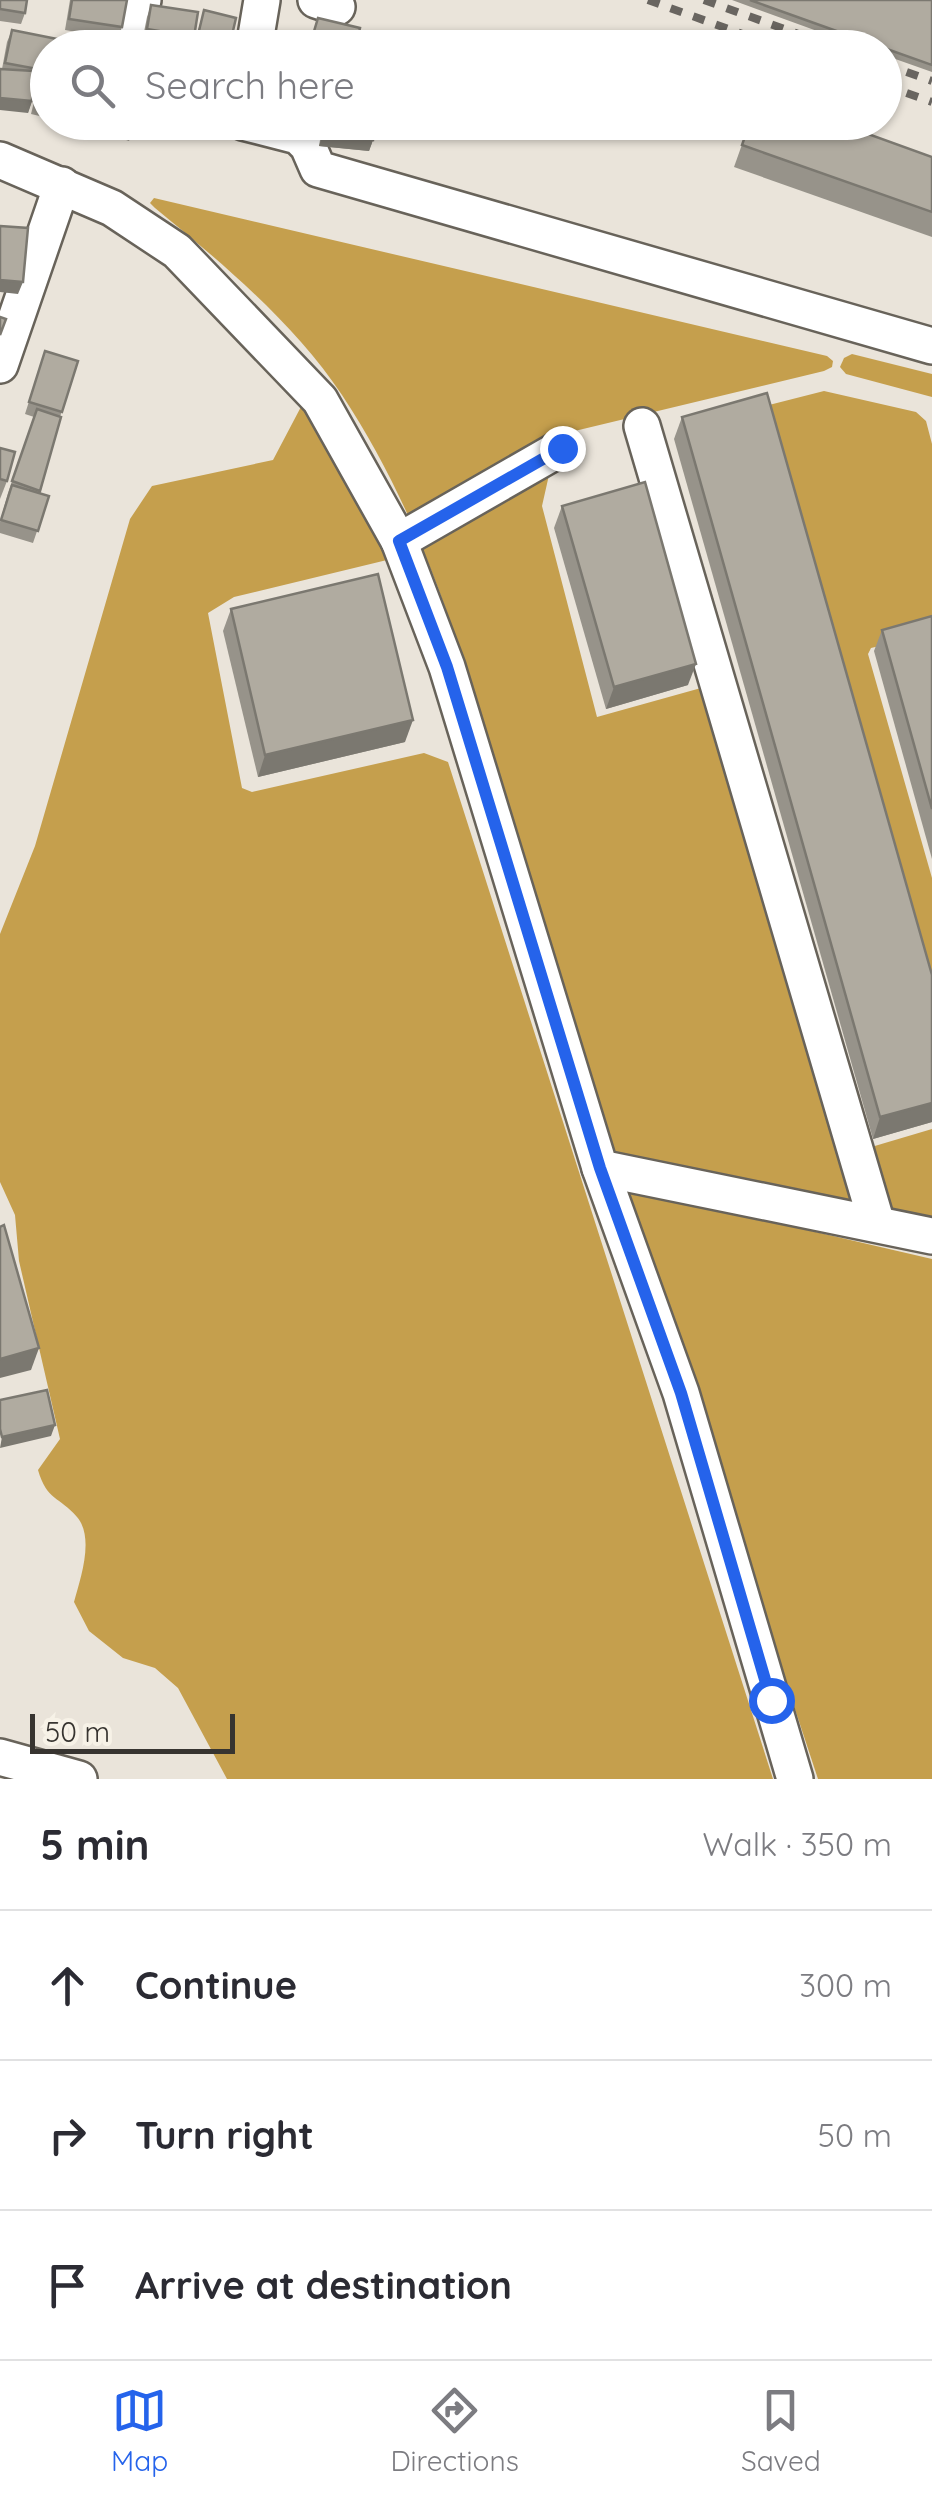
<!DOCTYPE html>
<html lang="en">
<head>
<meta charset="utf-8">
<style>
  body { margin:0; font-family:Quicksand,sans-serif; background:#f7f7f7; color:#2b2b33 }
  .scale { position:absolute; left:30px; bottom:25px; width:205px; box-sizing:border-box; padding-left:10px; border:5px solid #373430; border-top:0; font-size:28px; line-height:35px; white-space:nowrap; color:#373430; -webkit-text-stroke:8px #f7f2e7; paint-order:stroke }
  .stop { position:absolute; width:30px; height:30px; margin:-22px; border:8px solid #2563eb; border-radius:50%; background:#fff }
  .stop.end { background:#2563eb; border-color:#fff; box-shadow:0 2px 10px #0008 }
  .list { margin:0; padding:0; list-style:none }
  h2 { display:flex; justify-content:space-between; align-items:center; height:130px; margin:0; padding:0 40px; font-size:42px }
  h2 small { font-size:32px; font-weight:400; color:#7c7c81 }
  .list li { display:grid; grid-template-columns:65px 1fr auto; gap:30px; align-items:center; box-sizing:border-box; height:150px; padding:0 40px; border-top:2px solid #e1e1e2 }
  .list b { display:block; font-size:38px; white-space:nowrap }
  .list em { font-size:32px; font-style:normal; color:#7c7c81 }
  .icon { flex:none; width:55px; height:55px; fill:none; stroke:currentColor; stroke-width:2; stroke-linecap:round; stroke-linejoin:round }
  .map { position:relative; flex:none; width:932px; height:1779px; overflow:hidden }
  .search { position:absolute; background:#fff; box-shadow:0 2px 8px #0004; left:30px; right:30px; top:30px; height:110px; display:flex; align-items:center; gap:25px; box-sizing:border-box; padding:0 35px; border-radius:55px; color:#7c7c81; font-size:38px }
  .sheet { height:580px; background:#fff }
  nav { display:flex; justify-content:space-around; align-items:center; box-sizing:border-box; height:140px; border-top:2px solid #e1e1e2; background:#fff; font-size:28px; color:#7c7c81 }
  nav a { display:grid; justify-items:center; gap:5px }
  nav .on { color:#2563eb }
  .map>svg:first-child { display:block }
  .forest { fill:#c59f4d }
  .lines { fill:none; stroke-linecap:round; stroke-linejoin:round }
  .minor-casing { stroke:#68635a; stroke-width:40 }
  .minor { stroke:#fff; stroke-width:35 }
  .rail { stroke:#696560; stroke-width:8; stroke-dasharray:12 12; stroke-linecap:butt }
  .wall { fill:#97938a }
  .shaded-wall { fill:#7b7870 }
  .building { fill:#b0aba0; stroke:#7b7870; stroke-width:2.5 }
  .route { stroke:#2563eb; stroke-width:12 }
</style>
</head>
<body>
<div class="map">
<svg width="932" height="1779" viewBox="0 0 932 1779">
  <rect width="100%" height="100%" fill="#eae4da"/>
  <g class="forest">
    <path d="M154,198l673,158 6,5 -1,6 -8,4 -266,64 -16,71 55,211 104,-29 160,516 -249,-48c-35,-116 -69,-232 -104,-349 -42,-143 -83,-287 -166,-412 -48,-72 -121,-133 -187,-187l-5,-5z"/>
    <polygon points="852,354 932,374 932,397 846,374 840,367 844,358"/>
    <polygon points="824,391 916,412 926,421 932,444 932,621 892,643 871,648 868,654 932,878 932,996 769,405"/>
    <path d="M303,403l78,134 6,23 -153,37 -26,16 34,175 10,4 172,-39 24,9 325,1017h-546l-49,-91 -23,-20 -32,-10 -34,-27 -15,-29c6,-22 21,-64 3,-85 -18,-21 -30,-16 -39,-47l22,-31 -41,-178 -4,-46 -15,-33v-248l35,-88 95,-327 22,-33 121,-26z"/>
    <polygon points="932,1129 932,1230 891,1221 868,1148"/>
    <polygon points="623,1187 932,1259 932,1779 818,1779"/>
  </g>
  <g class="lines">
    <defs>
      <g id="minor">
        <polyline points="316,0 337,7"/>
        <polyline points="130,48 143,0"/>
        <polyline points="254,48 262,0"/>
        <polyline points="243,122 298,136 308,146 318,169 932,346"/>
        <polyline points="0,160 112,208 177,251 320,400 399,541 447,667 600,1168 932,1236"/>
        <polyline points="0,365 62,185"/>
        <polyline points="642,426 877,1224"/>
        <polyline points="399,541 561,448"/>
        <polyline points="600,1168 681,1393 795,1779"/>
        <polyline points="0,1757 79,1779"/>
      </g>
    </defs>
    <use href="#minor" class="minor-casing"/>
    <use href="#minor" class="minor"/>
    <g class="rail">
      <polyline points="648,0 781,48"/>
      <polyline points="704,0 837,48"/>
      <polyline points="884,64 932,81"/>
      <polyline points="884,85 932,102"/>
    </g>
  </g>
  <g class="wall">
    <polygon points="0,0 25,13 21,24 0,21"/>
    <polygon points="70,0 127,0 122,27 118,39 65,30"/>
    <polygon points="732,0 932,0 932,72 884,55 884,48 864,48"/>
    <polygon points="151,5 194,37 190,48 137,48 141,37 143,37 147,17"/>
    <polygon points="204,10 229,48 193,48"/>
    <polygon points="12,30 48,48 48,118 31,114 39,82 34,81 32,101 28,113 2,69 7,42"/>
    <polygon points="73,122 98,122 95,130"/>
    <polygon points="107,122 136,122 129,141 103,132"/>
    <polygon points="323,122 388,122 384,133 374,130 373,140 369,151 319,146"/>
    <polygon points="624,122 654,122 651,130"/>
    <polygon points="750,122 932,157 932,237 734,167"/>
    <polygon points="45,351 78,361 60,417 40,494 49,496 33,543 0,533 0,522 8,493 34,417 25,414"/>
    <polygon points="682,417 932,975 932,1122 873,1139 674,439"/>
    <polygon points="0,448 7,481 0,499"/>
    <polygon points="562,506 688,685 606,709 554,528"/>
    <polygon points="231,609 405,742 258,777 223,631"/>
    <polygon points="932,616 932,859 874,651 882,630"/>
  </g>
  <g class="shaded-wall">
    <polygon points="0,98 32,101 28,113 0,110"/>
    <polygon points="323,134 373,140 369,151 319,146"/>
    <polygon points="0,280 23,282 18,294 0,292"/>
    <polygon points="696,664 688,685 606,709 614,687"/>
    <polygon points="413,720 405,742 258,777 265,755"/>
    <polygon points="932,1103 932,1122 873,1139 880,1117"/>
    <polygon points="39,1348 31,1370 0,1378 0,1359"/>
    <polygon points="55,1425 51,1436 0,1448 2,1437"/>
  </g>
  <g class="building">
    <polygon points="0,0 27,0 25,13 0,9"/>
    <polygon points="72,0 127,0 122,27 69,19"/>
    <polygon points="750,0 932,0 932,65 884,48"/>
    <polygon points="151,5 198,12 194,37 147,29"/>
    <polygon points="204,10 236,18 229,48 197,39"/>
    <polygon points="318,18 360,28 356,48 336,48 337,44 336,48 309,48"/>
    <polygon points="12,30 87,45 86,48 48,48 48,71 5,63"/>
    <polygon points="370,35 386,40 384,48 366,48"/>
    <polygon points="141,37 188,46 188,48 139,48"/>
    <polygon points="0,69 34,71 32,101 0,98"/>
    <polygon points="42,74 48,76 48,105 35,102"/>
    <polygon points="107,122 136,122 131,135 106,126"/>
    <polygon points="324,122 375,123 373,140 323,134"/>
    <polygon points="372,122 388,122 387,127"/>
    <polygon points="750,122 835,122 932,157 932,212 742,145"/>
    <polygon points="0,226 28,228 23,282 0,280"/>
    <polygon points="0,317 6,319 0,335"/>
    <polygon points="45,351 78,361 62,412 29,402"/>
    <polygon points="767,393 932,975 932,1103 880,1117 682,417"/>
    <polygon points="37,409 61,417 40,491 12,481"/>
    <polygon points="0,448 15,452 7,481 0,479"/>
    <polygon points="645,482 696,664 614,687 562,506"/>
    <polygon points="12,485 49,496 38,531 1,520"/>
    <polygon points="378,574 413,720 265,755 231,609"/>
    <polygon points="932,616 932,809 882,630"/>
    <polygon points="4,1225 39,1348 0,1359 0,1227"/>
    <polygon points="47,1390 55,1425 2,1437 0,1429 0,1400"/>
  </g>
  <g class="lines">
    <polyline class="route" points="562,448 399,541 447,667 600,1168 681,1393 771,1700"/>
  </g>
</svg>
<div class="scale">50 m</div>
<div class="stop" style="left:771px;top:1700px"></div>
<div class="stop end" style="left:562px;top:448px"></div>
<div class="search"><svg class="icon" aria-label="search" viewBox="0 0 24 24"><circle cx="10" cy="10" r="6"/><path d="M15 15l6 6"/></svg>Search here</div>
</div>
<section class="sheet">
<h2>5 min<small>Walk · 350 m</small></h2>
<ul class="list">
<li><svg class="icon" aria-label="ahead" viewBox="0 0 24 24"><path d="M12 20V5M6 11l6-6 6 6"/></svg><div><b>Continue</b></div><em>300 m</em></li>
<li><svg class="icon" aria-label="right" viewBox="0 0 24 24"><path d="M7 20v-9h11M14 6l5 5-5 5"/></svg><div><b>Turn right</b></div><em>50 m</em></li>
<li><svg class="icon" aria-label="arrive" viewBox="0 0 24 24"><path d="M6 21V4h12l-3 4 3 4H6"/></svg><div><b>Arrive at destination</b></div></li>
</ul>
</section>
<nav>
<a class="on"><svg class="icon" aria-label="map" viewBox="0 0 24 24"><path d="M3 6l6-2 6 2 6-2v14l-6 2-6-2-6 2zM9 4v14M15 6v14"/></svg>Map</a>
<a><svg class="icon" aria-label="directions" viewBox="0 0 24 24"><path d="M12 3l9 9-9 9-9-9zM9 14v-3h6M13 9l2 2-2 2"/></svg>Directions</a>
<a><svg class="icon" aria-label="saved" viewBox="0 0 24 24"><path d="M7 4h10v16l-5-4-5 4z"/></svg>Saved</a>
</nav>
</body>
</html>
